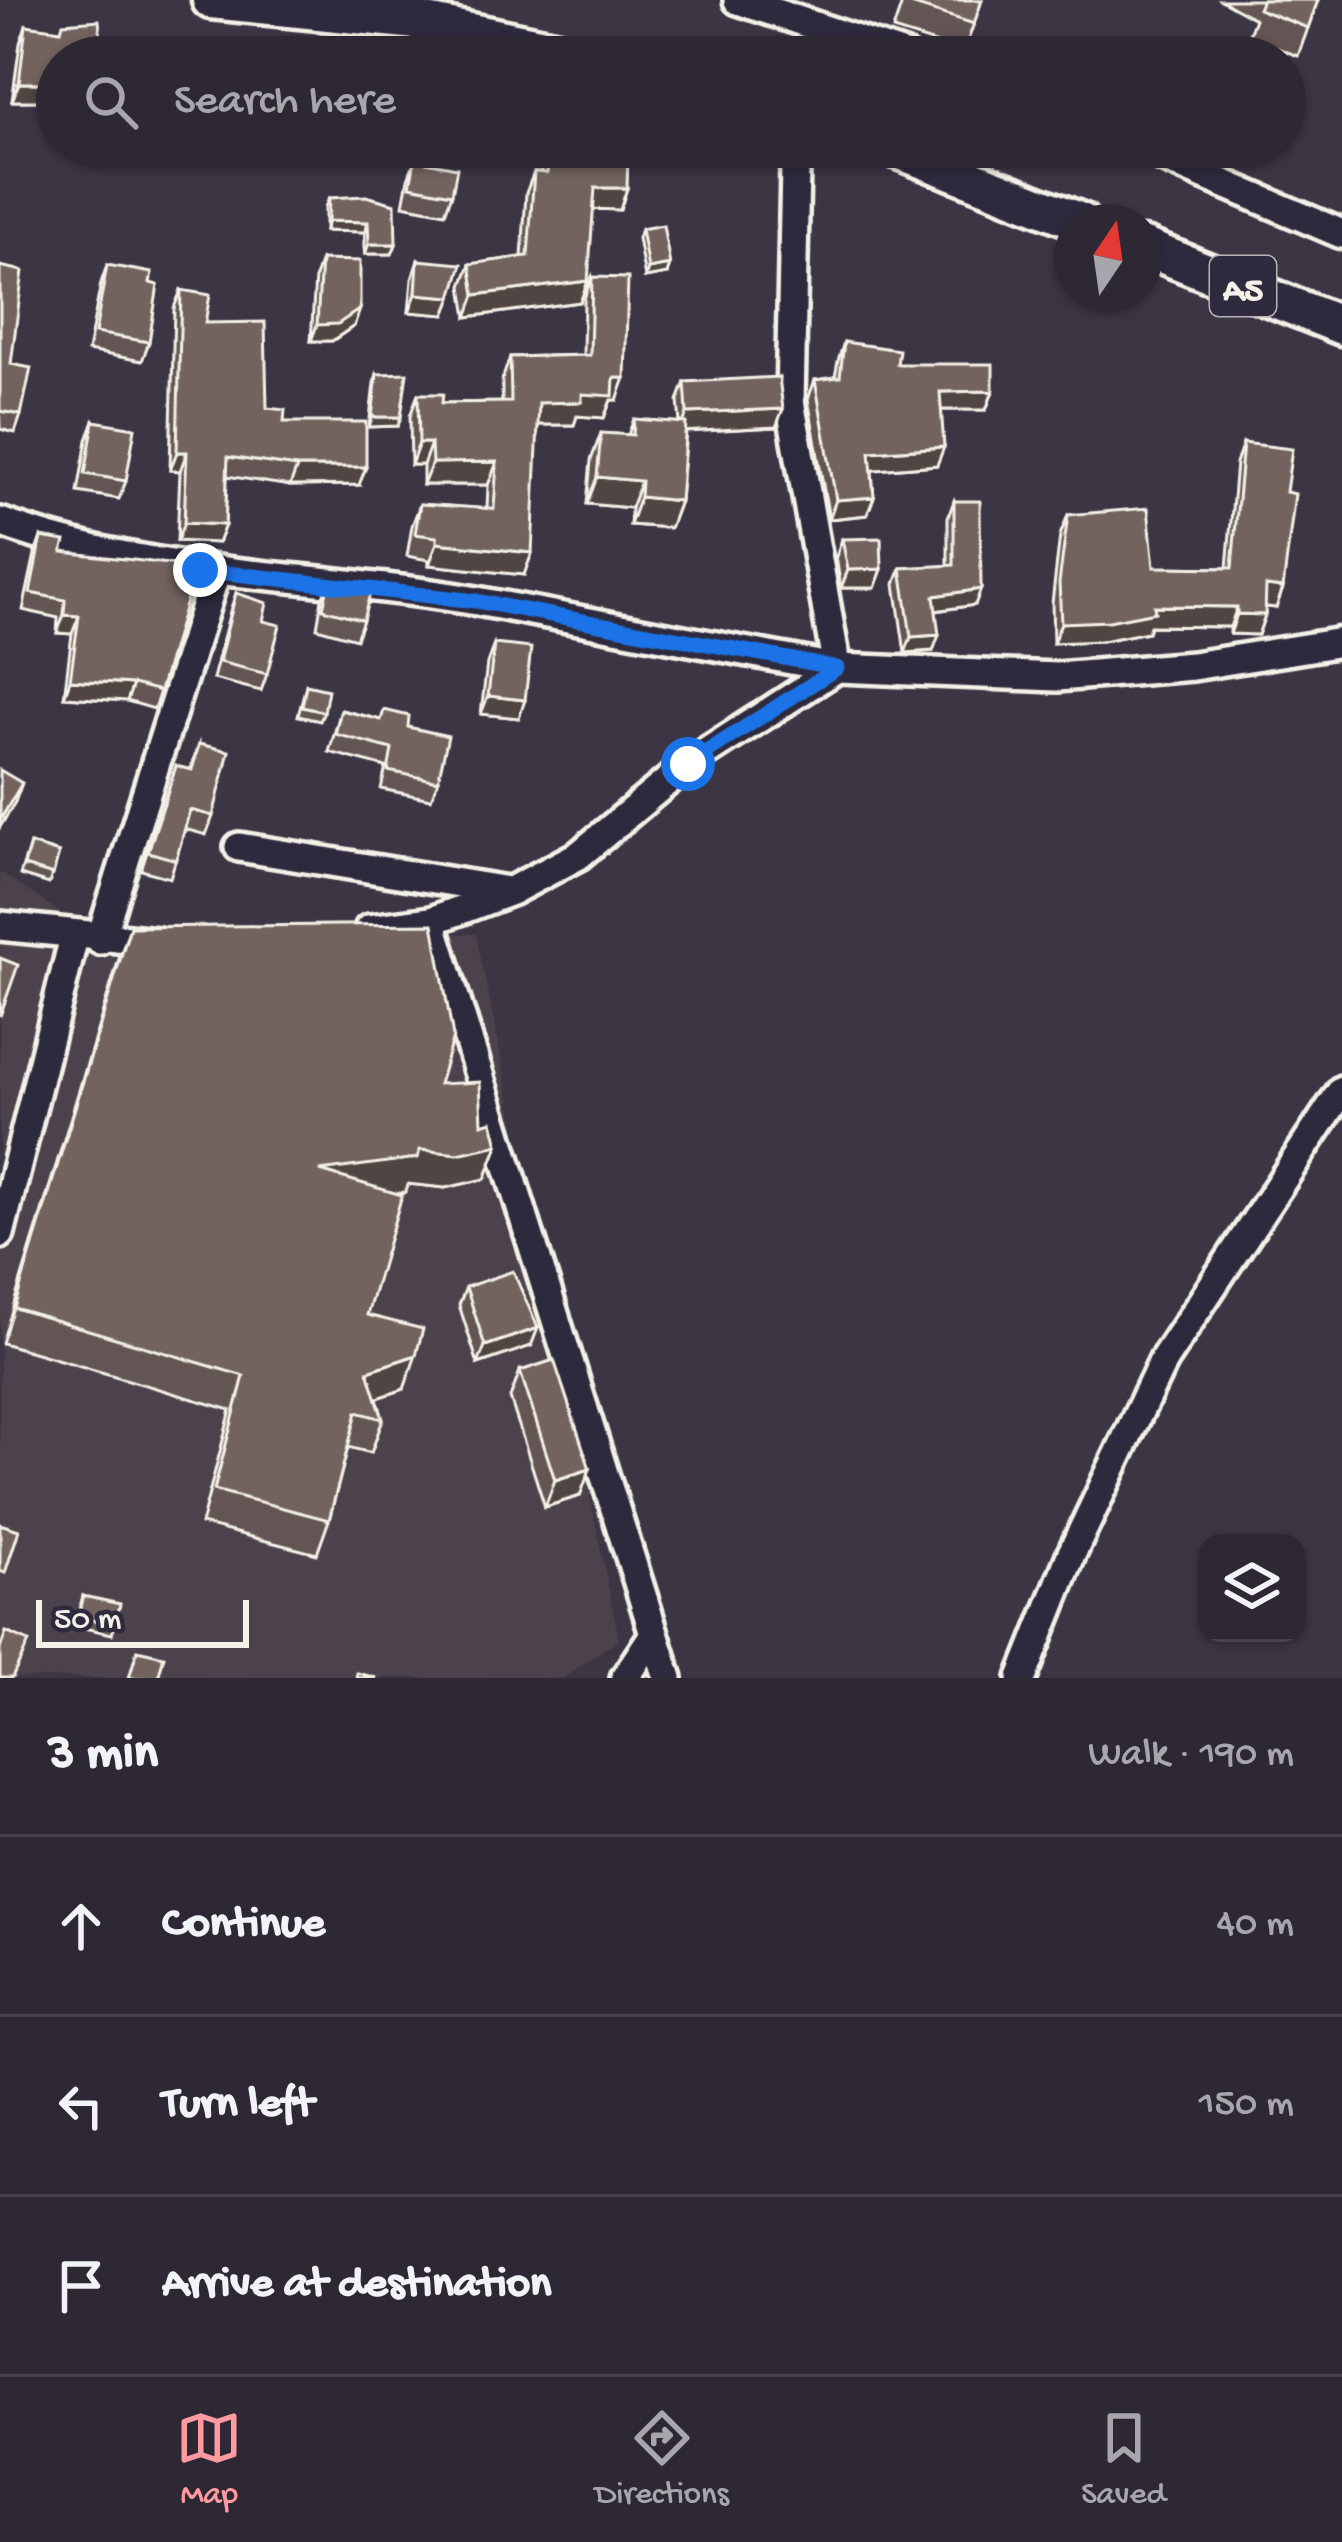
<!DOCTYPE html>
<html lang="en">
<head>
<meta charset="utf-8">
<style>
  body { margin:0; font-family:"Gochi Hand",sans-serif; background:#35303b; color:#f1f3f6 }
  .controls { position:absolute; right:36px; bottom:36px; display:grid; overflow:hidden; border-radius:24px; box-shadow:0 3px 9px #0004 }
  .controls button { width:108px; height:108px; display:grid; place-items:center; padding:0; border:0; border-bottom:3px solid #48444e; background:#2d2833; color:#f1f3f6; font:60px sans-serif }
  .compass { position:absolute; left:1054px; top:204px; width:108px; height:108px; border-radius:50%; background:#2d2833; box-shadow:0 3px 9px #0004; rotate:13deg }
  .scale { position:absolute; left:36px; bottom:30px; width:213px; box-sizing:border-box; padding-left:12px; border:6px solid #f4f1e8; border-top:0; font-size:33px; line-height:42px; white-space:nowrap; color:#f4f1e8; -webkit-text-stroke:9px #2f2a3d; paint-order:stroke }
  .stop { position:absolute; width:36px; height:36px; margin:-27px; border:9px solid #1a73e8; border-radius:50%; background:#fff }
  .stop.end { background:#1a73e8; border-color:#fff; box-shadow:0 3px 12px #0008 }
  .list { margin:0; padding:0; list-style:none }
  h2 { display:flex; justify-content:space-between; align-items:center; height:156px; margin:0; padding:0 48px; font-size:51px }
  h2 small { font-size:39px; font-weight:400; color:#a7a6ac }
  .list li { display:grid; grid-template-columns:78px 1fr auto; gap:36px; align-items:center; box-sizing:border-box; height:180px; padding:0 48px; border-top:3px solid #48444e }
  .list b { display:block; font-size:45px; white-space:nowrap }
  .list em { font-size:39px; font-style:normal; color:#a7a6ac }
  .icon { flex:none; width:66px; height:66px; fill:none; stroke:currentColor; stroke-width:2; stroke-linecap:round; stroke-linejoin:round }
  .map { position:relative; flex:none; width:1342px; height:1678px; overflow:hidden }
  .search { position:absolute; background:#2d2833; box-shadow:0 3px 9px #0004; left:36px; right:36px; top:36px; height:132px; display:flex; align-items:center; gap:30px; box-sizing:border-box; padding:0 42px; border-radius:66px; color:#a7a6ac; font-size:45px }
  .sheet { height:696px; background:#2d2833 }
  nav { display:flex; justify-content:space-around; align-items:center; box-sizing:border-box; height:168px; border-top:3px solid #48444e; background:#2d2833; font-size:33px; color:#a7a6ac }
  nav a { display:grid; justify-items:center; gap:6px }
  nav .on { color:#ff9aa2 }
  .map>svg:first-child { display:block }
  .built { fill:#4c434c }
  .lines { fill:none; stroke-linecap:round; stroke-linejoin:round }
  .minor-casing { stroke:#f4f1e8; stroke-width:36 }
  .major-casing { stroke:#f4f1e8; stroke-width:45 }
  .minor { stroke:#2f2a3d; stroke-width:27 }
  .major { stroke:#2f2a3d; stroke-width:36 }
  .wall { fill:#625552; stroke:#f4f1e8; stroke-width:3 }
  .shaded-wall { fill:#504542; stroke:#f4f1e8; stroke-width:3 }
  .building { fill:#72635f; stroke:#f4f1e8; stroke-width:3 }
  .route { stroke:#1a73e8; stroke-width:15 }
  .labels { text-anchor:middle; stroke-width:10; stroke-linejoin:round; paint-order:stroke }
  .shield { fill:#2f2a3d; stroke:#b9b5b5; stroke-width:3 }
  .shield-label { font-size:36px; font-weight:bold; fill:#f4f1e8 }
</style>
</head>
<body>
<div class="map">
<svg width="1342" height="1678" viewBox="0 0 1342 1678">
  <rect width="100%" height="100%" fill="#3c3544"/>
  <filter id="ink" filterUnits="userSpaceOnUse"><feTurbulence type="fractalNoise" baseFrequency=".00833" numOctaves="2"/><feDisplacementMap in="SourceGraphic" scale="24" xChannelSelector="R" yChannelSelector="G"/><feConvolveMatrix kernelMatrix="1 2 1 2 8 2 1 2 1" color-interpolation-filters="sRGB"/></filter>
  <g filter="url(#ink)">
    <polygon class="built" points="0,872 72,921 476,934 619,1639 563,1678 0,1678"/>
    <g class="lines">
      <defs>
        <g id="minor">
          <polyline points="738,0 907,57"/>
          <polyline points="1138,147 1342,234"/>
          <path d="M0,522c154,57 317,51 477,79 120,22 239,46 360,67l-47,-267 5,-233 7,-21"/>
          <polyline points="239,847 508,891"/>
          <polyline points="431,921 668,1678"/>
          <polyline points="0,926 158,942"/>
          <polyline points="369,929 431,921 511,891 579,855 688,764 837,668 1057,677 1193,666 1342,642"/>
          <polyline points="100,940 216,572"/>
          <polyline points="0,1234 74,937"/>
          <polyline points="625,1678 654,1634"/>
          <polyline points="1022,1678 1071,1555 1164,1359 1342,1090"/>
        </g>
        <g id="major">
          <polyline points="211,0 417,21 592,57"/>
          <polyline points="891,147 1081,222"/>
          <polyline points="1144,247 1342,326"/>
        </g>
      </defs>
      <use href="#minor" class="minor-casing"/>
      <use href="#major" class="major-casing"/>
      <use href="#minor" class="minor"/>
      <use href="#major" class="major"/>
    </g>
    <g class="wall">
      <polygon points="903,0 982,0 964,52 893,30"/>
      <polygon points="1221,0 1318,0 1298,56 1248,37 1255,19"/>
      <polygon points="26,25 57,57 57,101 12,101 20,43"/>
      <polygon points="543,147 587,147 587,155 627,188 620,210 593,209 580,302 467,317 462,286 470,264 522,257 526,193 534,172 541,172"/>
      <polygon points="415,160 452,194 445,213 403,205 408,179"/>
      <polygon points="329,198 396,244 392,254 365,254 365,232 325,231 325,207"/>
      <polygon points="641,229 667,274 645,278 638,238"/>
      <polygon points="321,260 360,309 354,326 332,341 311,341 315,277"/>
      <polygon points="418,260 452,297 445,315 409,312 412,279"/>
      <polygon points="107,265 150,283 149,342 142,361 88,351 101,283"/>
      <polygon points="0,266 11,364 21,415 15,433 0,429"/>
      <polygon points="592,277 617,400 611,400 604,418 577,416 574,425 538,425 524,575 429,565 429,560 407,556 412,526 420,504 487,509 488,485 423,485 423,465 411,465 410,416 418,394 442,403 502,402 502,380 510,357 583,355 584,299"/>
      <polygon points="181,290 267,408 359,485 290,486 227,476 225,525 218,543 177,541 180,471 170,470 174,308"/>
      <polygon points="844,342 897,364 993,391 986,410 941,410 937,465 872,470 874,497 867,515 829,519 808,399 815,380 835,377 838,361"/>
      <polygon points="377,374 398,426 369,427 374,383"/>
      <polygon points="685,382 776,427 686,432 680,501 670,528 630,525 631,508 587,504 591,460 601,433 628,435 634,419 680,423 678,401"/>
      <polygon points="94,421 126,481 119,499 78,492 87,440"/>
      <polygon points="1243,443 1286,492 1283,588 1276,608 1265,607 1265,615 1258,635 1230,634 1230,627 1150,626 1148,632 1102,641 1053,643 1052,603 1060,535 1068,515 1154,567 1227,568 1236,463"/>
      <polygon points="954,501 975,605 936,611 933,651 905,653 895,584 901,568 948,566 948,517"/>
      <polygon points="41,537 62,552 160,691 154,709 127,701 64,697 72,634 57,633 58,618 23,610 35,554"/>
      <polygon points="842,539 882,569 875,588 841,588 836,557"/>
      <polygon points="329,581 363,620 356,639 317,628 322,599"/>
      <polygon points="236,593 263,621 267,674 261,691 213,679 230,611"/>
      <polygon points="494,644 519,718 481,714 487,663"/>
      <polygon points="306,685 324,712 320,721 298,716"/>
      <polygon points="341,710 408,727 438,781 431,799 381,789 386,767 329,752"/>
      <polygon points="199,744 213,816 206,835 185,829 170,878 141,870 176,766 190,770"/>
      <polygon points="30,844 59,853 49,884 20,875"/>
      <polygon points="130,927 439,1084 482,1124 498,1145 485,1179 445,1188 408,1184 405,1192 397,1194 367,1315 404,1389 377,1398 383,1419 371,1453 348,1447 329,1520 317,1554 201,1524 231,1410 2,1343 118,962"/>
      <polygon points="466,1287 531,1346 478,1364 459,1305"/>
      <polygon points="520,1371 580,1496 545,1507 510,1398"/>
      <polygon points="83,1596 115,1625 112,1634 75,1626"/>
    </g>
    <g class="shaded-wall">
      <polygon points="19,83 57,83 57,101 12,101"/>
      <polygon points="327,147 354,147 350,157 324,155"/>
      <polygon points="595,188 627,188 620,210 587,209"/>
      <polygon points="328,221 368,222 365,232 325,231"/>
      <polygon points="369,244 396,244 392,254 365,254"/>
      <polygon points="670,265 667,274 645,278 648,269"/>
      <polygon points="588,281 580,302 467,317 475,295"/>
      <polygon points="416,294 452,297 445,315 409,312"/>
      <polygon points="360,309 354,326 332,341 311,341 317,325"/>
      <polygon points="614,378 625,378 617,400 611,400 604,418 577,416 574,425 531,425 539,403 582,394"/>
      <polygon points="993,391 986,410 933,410 940,392"/>
      <polygon points="783,409 776,427 680,432 687,413"/>
      <polygon points="372,417 401,417 398,426 369,427"/>
      <polygon points="419,443 431,443 423,465 411,465"/>
      <polygon points="944,447 937,465 863,471 870,452"/>
      <polygon points="177,452 187,452 180,471 170,470"/>
      <polygon points="497,462 488,485 423,485 432,463"/>
      <polygon points="297,467 366,467 359,485 290,486"/>
      <polygon points="597,477 641,481 631,508 587,504"/>
      <polygon points="640,497 680,501 670,528 630,525"/>
      <polygon points="874,497 867,515 829,519 836,500"/>
      <polygon points="184,523 225,525 218,543 177,541"/>
      <polygon points="437,543 532,553 524,575 429,565"/>
      <polygon points="882,569 875,588 841,588 848,570"/>
      <polygon points="1266,586 1283,588 1276,608 1259,606"/>
      <polygon points="981,589 975,605 928,612 934,596"/>
      <polygon points="1154,606 1237,607 1230,627 1150,626 1148,632 1102,641 1053,643 1061,623"/>
      <polygon points="1237,614 1265,615 1258,635 1230,634"/>
      <polygon points="64,615 79,616 72,634 57,633"/>
      <polygon points="939,635 933,651 905,653 911,637"/>
      <polygon points="70,680 133,684 127,701 64,697"/>
      <polygon points="488,696 525,700 519,718 481,714"/>
      <polygon points="22,783 15,802 0,827 0,820"/>
      <polygon points="498,1145 485,1179 445,1188 408,1184 405,1192 308,1205 320,1171 420,1150"/>
      <polygon points="538,1328 531,1346 478,1364 485,1346"/>
      <polygon points="416,1355 404,1389 355,1406 368,1371"/>
      <polygon points="590,1469 580,1496 545,1507 555,1480"/>
    </g>
    <g class="building">
      <polygon points="904,0 982,0 974,24 904,2"/>
      <polygon points="1262,0 1318,0 1308,28 1258,9"/>
      <polygon points="99,20 102,57 57,57 57,83 19,83 26,25 61,30 63,23"/>
      <polygon points="485,40 511,47 508,57 481,57"/>
      <polygon points="549,147 587,147 587,155 628,156 627,188 595,188 588,281 475,295 470,264 528,256 534,172 547,173"/>
      <polygon points="415,160 457,168 452,194 410,186"/>
      <polygon points="366,196 395,204 396,244 369,244 368,222 328,221 329,198"/>
      <polygon points="663,225 670,265 648,269 641,229"/>
      <polygon points="321,260 360,261 360,309 338,324 317,325"/>
      <polygon points="418,260 462,264 452,297 416,294"/>
      <polygon points="107,265 152,273 150,283 158,285 149,342 95,333"/>
      <polygon points="0,266 23,271 11,364 31,368 21,415 0,411"/>
      <polygon points="592,277 628,278 625,378 614,378 613,396 582,394 582,402 539,403 532,553 437,543 437,537 415,534 420,504 494,509 497,462 432,463 431,443 419,443 418,394 443,394 442,403 511,402 510,357 590,355"/>
      <polygon points="181,290 210,295 205,323 265,322 267,408 285,410 284,422 366,422 366,467 297,467 228,457 225,525 184,523 187,452 177,452"/>
      <polygon points="844,342 899,350 897,364 993,364 993,391 940,392 944,447 870,452 874,497 836,500 815,380 840,377"/>
      <polygon points="407,373 401,417 372,417 377,374"/>
      <polygon points="779,377 783,409 687,413 685,382"/>
      <polygon points="634,419 686,423 680,501 640,497 641,481 597,477 601,433 633,435"/>
      <polygon points="94,421 135,428 126,481 85,474"/>
      <polygon points="1243,443 1292,449 1286,492 1295,494 1283,588 1266,586 1265,615 1237,614 1237,607 1154,606 1155,612 1109,621 1061,623 1059,583 1068,515 1148,508 1154,567 1232,568"/>
      <polygon points="954,501 980,501 981,589 934,596 939,635 911,637 901,568 954,565"/>
      <polygon points="41,537 65,541 62,552 196,567 160,691 133,684 70,680 79,616 64,615 65,600 30,593"/>
      <polygon points="881,538 882,569 848,570 842,539"/>
      <polygon points="329,581 371,590 363,620 323,609"/>
      <polygon points="236,593 267,603 263,621 280,625 267,674 219,662"/>
      <polygon points="494,644 531,648 525,700 488,696"/>
      <polygon points="306,685 328,690 324,712 302,707"/>
      <polygon points="341,710 381,720 384,710 409,716 408,727 448,736 438,781 388,771 392,749 335,734"/>
      <polygon points="199,744 229,751 213,816 190,810 176,860 148,852 176,766 192,770"/>
      <polygon points="0,770 22,783 0,820"/>
      <polygon points="30,844 59,853 53,875 24,866"/>
      <polygon points="433,924 453,1037 439,1084 480,1082 482,1124 492,1121 498,1145 458,1154 420,1150 418,1158 320,1171 402,1195 367,1315 423,1329 416,1355 368,1371 383,1419 357,1412 329,1520 214,1490 244,1376 14,1308 130,927"/>
      <polygon points="0,958 18,965 0,1016"/>
      <polygon points="513,1271 538,1328 485,1346 466,1287"/>
      <polygon points="554,1360 590,1469 555,1480 520,1371"/>
      <polygon points="0,1524 19,1530 5,1573 0,1571"/>
      <polygon points="83,1596 120,1604 115,1625 78,1617"/>
      <polygon points="6,1632 29,1642 12,1678 0,1678 0,1649"/>
      <polygon points="137,1650 164,1656 158,1678 129,1678"/>
      <polygon points="357,1673 377,1678 356,1678"/>
    </g>
  </g>
  <g class="lines" filter="url(#ink)">
    <polyline class="route" points="200,570 476,601 837,668 688,764"/>
  </g>
  <g class="labels">
    <rect class="shield" x="1210" y="256" width="66" height="60" rx="9"/>
    <g class="shield-label">
      <text x="1243" y="299">A5</text>
    </g>
  </g>
</svg>
<div class="controls">
<button><svg class="icon" aria-label="layers" viewBox="0 0 24 24"><path d="M12 4l9 5-9 5-9-5zM3 14l9 5 9-5"/></svg></button>
</div>
<svg class="compass" viewBox="-18 -18 36 36"><path d="M0-13l5 13h-10z" fill="#e53935"/><path d="M0 13l5-13h-10z" fill="#a7a6ac"/></svg>
<div class="scale">50 m</div>
<div class="stop" style="left:688px;top:764px"></div>
<div class="stop end" style="left:200px;top:570px"></div>
<div class="search"><svg class="icon" aria-label="search" viewBox="0 0 24 24"><circle cx="10" cy="10" r="6"/><path d="M15 15l6 6"/></svg>Search here</div>
</div>
<section class="sheet">
<h2>3 min<small>Walk · 190 m</small></h2>
<ul class="list">
<li><svg class="icon" aria-label="ahead" viewBox="0 0 24 24"><path d="M12 20V5M6 11l6-6 6 6"/></svg><div><b>Continue</b></div><em>40 m</em></li>
<li><svg class="icon" aria-label="left" viewBox="0 0 24 24"><path d="M17 20v-9H6M10 6l-5 5 5 5"/></svg><div><b>Turn left</b></div><em>150 m</em></li>
<li><svg class="icon" aria-label="arrive" viewBox="0 0 24 24"><path d="M6 21V4h12l-3 4 3 4H6"/></svg><div><b>Arrive at destination</b></div></li>
</ul>
</section>
<nav>
<a class="on"><svg class="icon" aria-label="map" viewBox="0 0 24 24"><path d="M3 6l6-2 6 2 6-2v14l-6 2-6-2-6 2zM9 4v14M15 6v14"/></svg>Map</a>
<a><svg class="icon" aria-label="directions" viewBox="0 0 24 24"><path d="M12 3l9 9-9 9-9-9zM9 14v-3h6M13 9l2 2-2 2"/></svg>Directions</a>
<a><svg class="icon" aria-label="saved" viewBox="0 0 24 24"><path d="M7 4h10v16l-5-4-5 4z"/></svg>Saved</a>
</nav>
</body>
</html>
